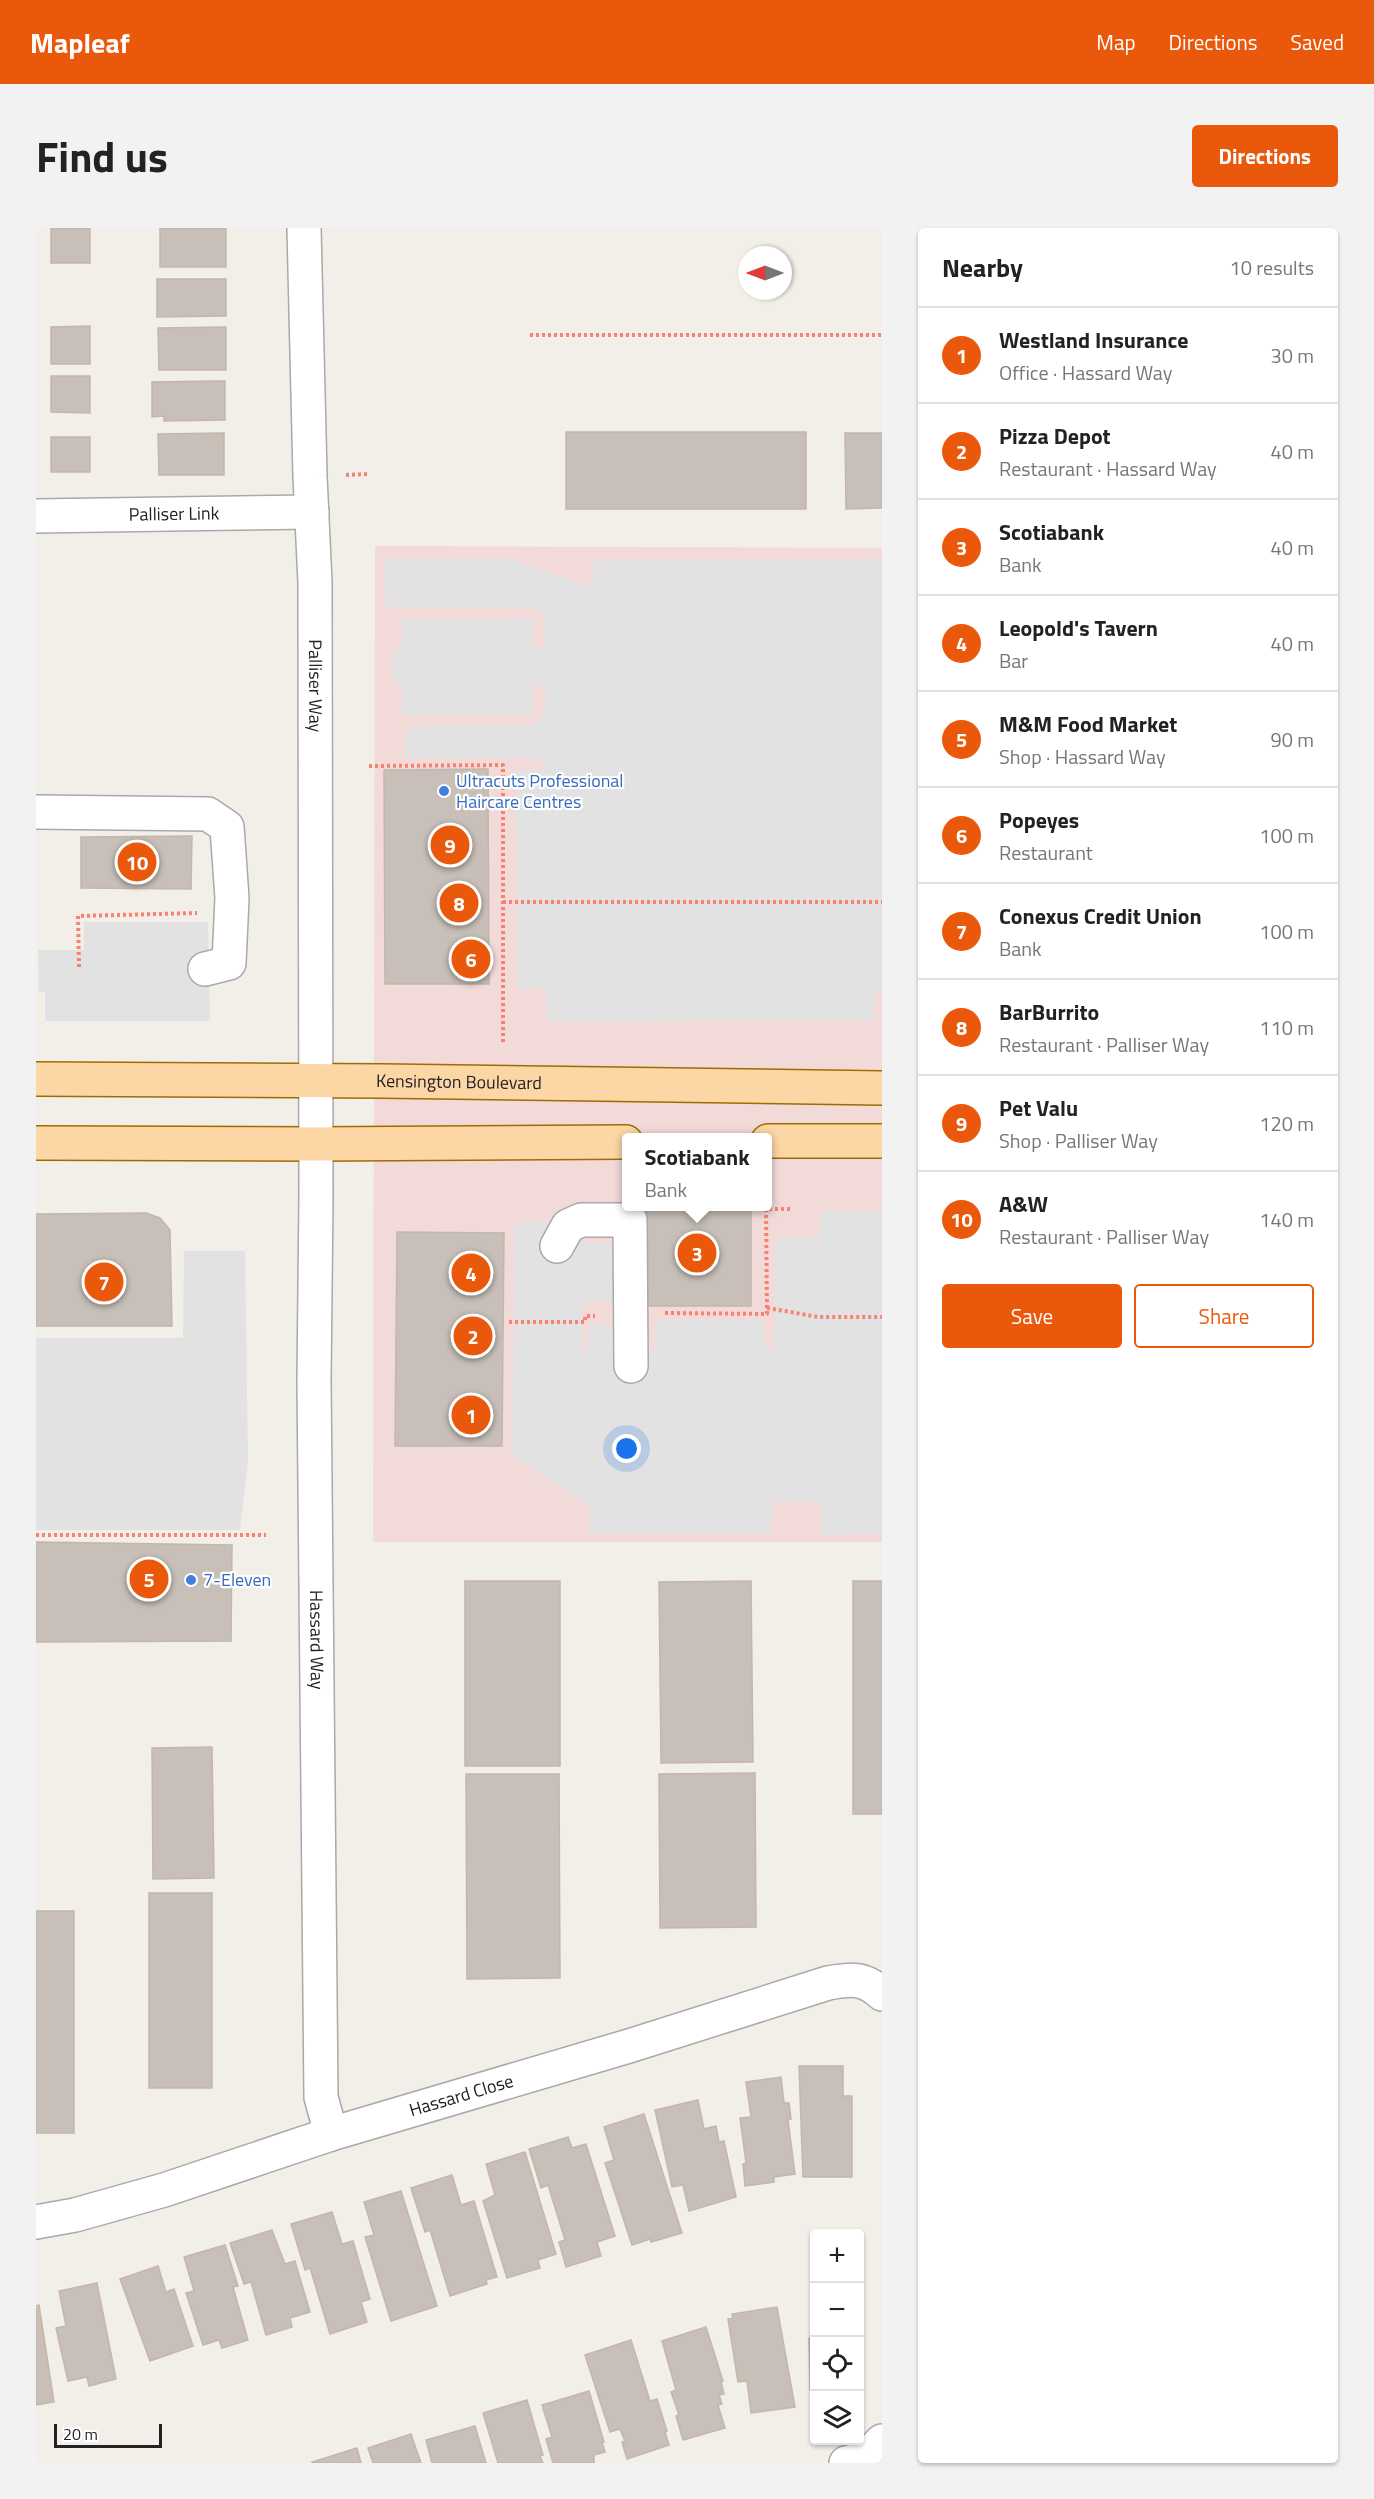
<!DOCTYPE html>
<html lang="en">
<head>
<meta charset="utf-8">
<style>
  body { margin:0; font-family:"Titillium Web",sans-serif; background:#f2f2f2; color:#222 }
  .controls { position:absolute; right:18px; bottom:18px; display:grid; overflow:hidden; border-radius:6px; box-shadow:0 2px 4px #0004 }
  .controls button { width:54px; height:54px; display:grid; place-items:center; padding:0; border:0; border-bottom:2px solid #e0e0e0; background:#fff; color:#222; font:30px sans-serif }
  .compass { position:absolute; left:702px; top:18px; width:54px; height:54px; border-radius:50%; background:#fff; box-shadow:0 2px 4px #0004; rotate:270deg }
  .scale { position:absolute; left:18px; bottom:15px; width:108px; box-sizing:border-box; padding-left:6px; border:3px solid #222; border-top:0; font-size:16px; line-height:21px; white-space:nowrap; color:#222; -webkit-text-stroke:4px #fff; paint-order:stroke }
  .you { position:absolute; left:591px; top:1221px; width:21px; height:21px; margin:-15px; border:4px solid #fff; border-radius:50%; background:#1a73e8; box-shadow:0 0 0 9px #1a73e833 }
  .badge { display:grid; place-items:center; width:39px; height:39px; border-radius:50%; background:#ea580c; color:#fff; font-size:20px; font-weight:700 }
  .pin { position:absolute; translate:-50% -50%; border:3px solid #fff; box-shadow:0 2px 6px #0006 }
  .popup { position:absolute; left:586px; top:905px; width:150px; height:78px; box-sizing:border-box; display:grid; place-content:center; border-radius:6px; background:#fff; filter:drop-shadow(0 2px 4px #0005); font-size:20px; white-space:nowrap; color:#767676 }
  .popup b { font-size:22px; color:#222 }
  .popup::after { content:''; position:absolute; left:50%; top:100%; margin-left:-12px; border:12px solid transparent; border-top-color:#fff }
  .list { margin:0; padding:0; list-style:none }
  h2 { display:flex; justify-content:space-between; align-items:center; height:78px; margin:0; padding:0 24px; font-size:26px }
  h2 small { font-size:20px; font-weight:400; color:#767676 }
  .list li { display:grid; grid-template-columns:39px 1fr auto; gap:18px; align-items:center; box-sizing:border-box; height:96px; padding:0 24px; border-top:2px solid #e0e0e0 }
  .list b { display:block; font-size:22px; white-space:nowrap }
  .list p { margin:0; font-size:20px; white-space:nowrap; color:#767676 }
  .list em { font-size:20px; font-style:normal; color:#767676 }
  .actions { display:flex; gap:12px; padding:18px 24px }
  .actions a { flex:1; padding:14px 0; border:2px solid #ea580c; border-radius:6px; text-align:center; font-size:21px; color:#ea580c }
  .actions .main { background:#ea580c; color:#fff }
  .icon { flex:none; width:33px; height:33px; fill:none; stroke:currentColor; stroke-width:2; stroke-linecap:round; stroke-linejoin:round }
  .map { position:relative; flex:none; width:846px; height:2235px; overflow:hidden; border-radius:6px }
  header { display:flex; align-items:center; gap:36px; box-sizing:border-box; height:84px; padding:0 30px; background:#ea580c; color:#fff }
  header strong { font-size:28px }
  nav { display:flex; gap:33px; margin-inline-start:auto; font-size:21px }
  .intro { display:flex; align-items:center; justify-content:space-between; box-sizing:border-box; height:144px; padding:0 36px }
  h1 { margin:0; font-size:42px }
  .button { padding:15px 27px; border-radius:6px; background:#ea580c; color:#fff; font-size:21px; font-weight:700 }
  main { display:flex; gap:36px; padding:0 36px }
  aside { flex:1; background:#fff; border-radius:6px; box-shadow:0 2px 4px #0004 }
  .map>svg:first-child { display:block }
  .commercial { fill:#f2dad9; fill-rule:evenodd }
  .parking { fill:#e2e2e2 }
  .building { fill:#c7bfb8; stroke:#c4b6ab; stroke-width:1.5 }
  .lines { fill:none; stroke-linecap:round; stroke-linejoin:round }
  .minor-casing { stroke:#a9a9a9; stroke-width:36 }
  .major-casing { stroke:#a06b00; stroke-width:36 }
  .path { stroke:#fa8072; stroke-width:4; stroke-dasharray:3 3; stroke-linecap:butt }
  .minor { stroke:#fff; stroke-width:33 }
  .major { stroke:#fcd6a4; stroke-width:33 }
  .shop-dot { fill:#3f7fe0; stroke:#fff; stroke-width:2 }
  .labels { text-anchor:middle; stroke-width:4.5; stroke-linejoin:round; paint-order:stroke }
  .street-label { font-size:18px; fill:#222; stroke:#fff }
  .shop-label { font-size:18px; fill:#366cbe; stroke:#fff; text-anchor:start }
</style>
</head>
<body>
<header>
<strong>Mapleaf</strong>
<nav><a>Map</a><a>Directions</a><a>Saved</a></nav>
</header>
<div class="intro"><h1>Find us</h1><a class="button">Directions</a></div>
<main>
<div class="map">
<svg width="846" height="2235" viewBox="0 0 846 2235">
  <rect width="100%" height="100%" fill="#f2efe9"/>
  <path class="commercial" d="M339,318l507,2v994h-509zM590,910h142v68h-142z"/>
  <g class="parking">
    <polygon points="348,331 476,331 554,359 557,355 557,333 846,333 846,762 840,763 838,767 838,792 510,793 510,760 481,761 480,542 504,542 509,539 508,535 505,531 496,530 370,530 370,499 494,497 503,494 508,487 510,463 504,456 498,458 497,487 366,487 366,459 357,452 356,425 366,420 366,391 497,390 497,417 504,421 508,419 509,414 509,394 506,386 498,381 486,379 349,379"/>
    <polygon points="48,694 172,694 174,793 9,793 9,764 3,763 2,722 48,722"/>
    <polygon points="784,983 846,983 846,1306 785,1307 785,1277 780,1273 740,1273 736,1279 735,1305 554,1305 554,1277 476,1228 479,995 510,993 552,1015 578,1016 579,1073 550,1074 546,1076 546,1117 549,1124 553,1122 553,1097 580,1097 585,1124 618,1122 620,1091 728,1091 728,1119 734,1123 738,1119 739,1010 783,1010"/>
    <polygon points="148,1023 209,1023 212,1232 204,1302 0,1302 0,1110 147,1110"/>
  </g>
  <g class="building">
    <rect x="15" y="0" width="39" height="35"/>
    <rect x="124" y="0" width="66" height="39"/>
    <polygon points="121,51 190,51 190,88 121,89"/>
    <polygon points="54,98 54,136 15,136 15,99"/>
    <polygon points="190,99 190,142 123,142 122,100"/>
    <polygon points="15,148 54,148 54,185 15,184"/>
    <polygon points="177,153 189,153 189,192 128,193 128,188 116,189 116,154"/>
    <rect x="530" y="204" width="240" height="77"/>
    <polygon points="188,205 188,247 123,247 122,206"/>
    <polygon points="809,205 846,205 846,280 810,281"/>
    <rect x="15" y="209" width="39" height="35"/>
    <polygon points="452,541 453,756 349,756 348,542"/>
    <polygon points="156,608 155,661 45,660 45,609"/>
    <rect x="607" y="978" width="108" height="100"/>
    <polygon points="110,985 124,990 134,1002 136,1098 0,1098 0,986"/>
    <polygon points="361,1004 468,1005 466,1218 359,1218"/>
    <polygon points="0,1314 196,1317 195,1413 0,1414"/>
    <rect x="429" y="1353" width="95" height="185"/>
    <polygon points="715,1353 717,1534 625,1535 623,1354"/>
    <rect x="817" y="1353" width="29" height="233"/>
    <polygon points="176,1519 178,1650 117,1651 116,1520"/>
    <polygon points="719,1545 720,1699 624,1700 623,1546"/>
    <polygon points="430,1546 523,1546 524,1750 431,1751"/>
    <rect x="113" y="1665" width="63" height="195"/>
    <rect x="0" y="1683" width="38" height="222"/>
    <polygon points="763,1838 807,1838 807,1868 816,1868 816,1949 767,1949"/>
    <polygon points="745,1849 748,1875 753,1875 755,1891 752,1892 759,1946 738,1949 738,1954 709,1958 707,1936 710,1935 704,1890 715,1889 710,1854"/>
    <polygon points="662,1872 668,1901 680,1898 683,1914 688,1913 700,1969 653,1983 647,1957 636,1959 619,1882"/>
    <polygon points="608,1886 646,2005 615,2014 614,2011 596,2017 569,1935 578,1932 568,1899"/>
    <polygon points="532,1909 536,1920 550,1916 579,2008 561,2014 565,2028 530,2039 523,2014 529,2012 512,1957 505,1960 493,1921"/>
    <polygon points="489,1924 520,2026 502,2032 504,2040 471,2050 447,1973 459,1967 450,1936"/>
    <polygon points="416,1947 425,1977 438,1973 461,2049 450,2052 451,2056 414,2068 394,2002 389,2004 375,1960"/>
    <polygon points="365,1963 401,2078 355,2093 329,2009 338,2007 328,1974"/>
    <polygon points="296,1984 306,2016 317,2013 334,2071 325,2074 331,2094 294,2106 274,2040 269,2042 255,1996"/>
    <polygon points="236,2002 249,2036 259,2033 274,2084 254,2090 256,2099 230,2107 215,2054 208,2056 194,2015"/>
    <polygon points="189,2017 202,2058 197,2059 212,2112 186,2120 183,2112 167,2117 150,2065 158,2063 148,2029"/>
    <polygon points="122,2038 130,2064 138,2061 157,2118 114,2133 84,2051"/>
    <polygon points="61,2055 80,2151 53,2158 51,2149 32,2153 20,2100 30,2098 23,2063"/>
    <rect x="824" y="2059" width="2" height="55"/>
    <polygon points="3,2077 18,2174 0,2177 0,2078"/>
    <polygon points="741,2079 759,2179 715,2185 711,2153 702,2154 692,2091 697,2090 696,2086"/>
    <polygon points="670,2099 687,2153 685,2154 688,2166 683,2167 686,2176 682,2177 689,2200 647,2212 640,2188 643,2187 635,2164 640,2162 626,2113"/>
    <polygon points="778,2109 778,2161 774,2161 773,2110"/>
    <polygon points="595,2112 614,2173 621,2171 631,2203 629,2204 633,2217 591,2231 586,2214 589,2213 584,2201 574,2204 549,2127"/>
    <polygon points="553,2163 568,2214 566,2214 569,2224 558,2227 558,2235 517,2235 510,2211 516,2209 506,2177"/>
    <polygon points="491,2172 507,2227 504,2228 507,2235 462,2235 447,2185"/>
    <polygon points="439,2198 450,2235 396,2235 390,2212"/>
    <polygon points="375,2206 385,2235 337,2235 332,2220"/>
    <polygon points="321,2220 325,2235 277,2235 276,2234"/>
  </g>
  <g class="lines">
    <defs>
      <g id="minor">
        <path id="s1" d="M268,0l6,248 5,107 1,614 -2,184 7,716 10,37"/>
        <path id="s2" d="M0,288l276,-4"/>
        <polyline points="0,584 172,586 191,599 196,670 193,735 169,741"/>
        <polyline points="521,1018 532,998 545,992 594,992 595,1138"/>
        <path id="s3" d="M0,1994l39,-7 89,-25 167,-56 298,-88 199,-63c23,-4 36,-6 54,11"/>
        <polyline points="810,2235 829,2230 846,2213"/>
      </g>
      <g id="major">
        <path id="s4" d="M0,851l346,2 500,7"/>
        <polyline points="732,913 846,913"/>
        <polyline points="0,915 280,916 590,914"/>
      </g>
    </defs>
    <use href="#minor" class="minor-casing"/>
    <use href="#major" class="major-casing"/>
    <g class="path">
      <polyline points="494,107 846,107"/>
      <polyline points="310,247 332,246"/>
      <polyline points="333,538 467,537 467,815"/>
      <polyline points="467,674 846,674"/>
      <polyline points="43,739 42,688 161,685"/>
      <polyline points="731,1080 783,1089 846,1089"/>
      <polyline points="629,1085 731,1086 730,981 754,981"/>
      <polyline points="473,1094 549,1094 549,1088 559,1088"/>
      <polyline points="0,1307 230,1307"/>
    </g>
    <use href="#minor" class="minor"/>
    <use href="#major" class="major"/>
  </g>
  <g class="shop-dot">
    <circle cx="408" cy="563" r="6"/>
    <circle cx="155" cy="1352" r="6"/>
  </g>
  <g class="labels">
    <g class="street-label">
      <text dy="6" stroke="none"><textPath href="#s2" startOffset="138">Palliser Link</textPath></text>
      <text dy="6" stroke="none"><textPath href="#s1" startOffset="458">Palliser Way</textPath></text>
      <text dy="6" stroke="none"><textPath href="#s4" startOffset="423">Kensington Boulevard</textPath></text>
      <text dy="6" stroke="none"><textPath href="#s1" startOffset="1412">Hassard Way</textPath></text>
      <text dy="6" stroke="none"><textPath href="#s3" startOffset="444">Hassard Close</textPath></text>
    </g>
    <g class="shop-label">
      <text x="420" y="559">Ultracuts Professional<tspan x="420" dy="21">Haircare Centres</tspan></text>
      <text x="167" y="1358">7-Eleven</text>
    </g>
  </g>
</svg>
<div class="controls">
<button>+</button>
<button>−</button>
<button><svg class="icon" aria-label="locate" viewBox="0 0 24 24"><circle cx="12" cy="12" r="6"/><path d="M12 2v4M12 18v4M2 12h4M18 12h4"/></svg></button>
<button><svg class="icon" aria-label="layers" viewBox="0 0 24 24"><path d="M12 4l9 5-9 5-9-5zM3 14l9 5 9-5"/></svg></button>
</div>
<svg class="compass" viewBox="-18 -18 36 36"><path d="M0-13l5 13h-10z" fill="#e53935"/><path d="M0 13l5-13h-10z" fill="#767676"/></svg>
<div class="scale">20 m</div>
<div class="you"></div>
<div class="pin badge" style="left:435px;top:1187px">1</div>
<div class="pin badge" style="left:437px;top:1108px">2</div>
<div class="pin badge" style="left:661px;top:1025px">3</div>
<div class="popup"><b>Scotiabank</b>Bank</div>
<div class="pin badge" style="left:435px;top:1045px">4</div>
<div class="pin badge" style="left:113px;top:1351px">5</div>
<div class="pin badge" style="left:435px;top:731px">6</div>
<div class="pin badge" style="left:68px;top:1054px">7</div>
<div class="pin badge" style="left:423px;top:675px">8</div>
<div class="pin badge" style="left:414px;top:617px">9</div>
<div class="pin badge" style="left:101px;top:634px">10</div>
</div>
<aside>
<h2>Nearby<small>10 results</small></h2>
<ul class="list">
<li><span class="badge">1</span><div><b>Westland Insurance</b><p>Office · Hassard Way</p></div><em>30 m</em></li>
<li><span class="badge">2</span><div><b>Pizza Depot</b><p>Restaurant · Hassard Way</p></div><em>40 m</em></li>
<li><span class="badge">3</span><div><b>Scotiabank</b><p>Bank</p></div><em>40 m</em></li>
<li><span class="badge">4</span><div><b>Leopold's Tavern</b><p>Bar</p></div><em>40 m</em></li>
<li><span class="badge">5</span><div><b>M&amp;M Food Market</b><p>Shop · Hassard Way</p></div><em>90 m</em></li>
<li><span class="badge">6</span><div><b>Popeyes</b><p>Restaurant</p></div><em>100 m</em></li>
<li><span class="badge">7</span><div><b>Conexus Credit Union</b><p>Bank</p></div><em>100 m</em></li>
<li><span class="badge">8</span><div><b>BarBurrito</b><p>Restaurant · Palliser Way</p></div><em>110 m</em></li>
<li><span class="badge">9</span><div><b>Pet Valu</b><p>Shop · Palliser Way</p></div><em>120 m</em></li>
<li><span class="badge">10</span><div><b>A&amp;W</b><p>Restaurant · Palliser Way</p></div><em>140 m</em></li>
</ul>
<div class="actions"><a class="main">Save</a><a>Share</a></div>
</aside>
</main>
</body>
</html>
